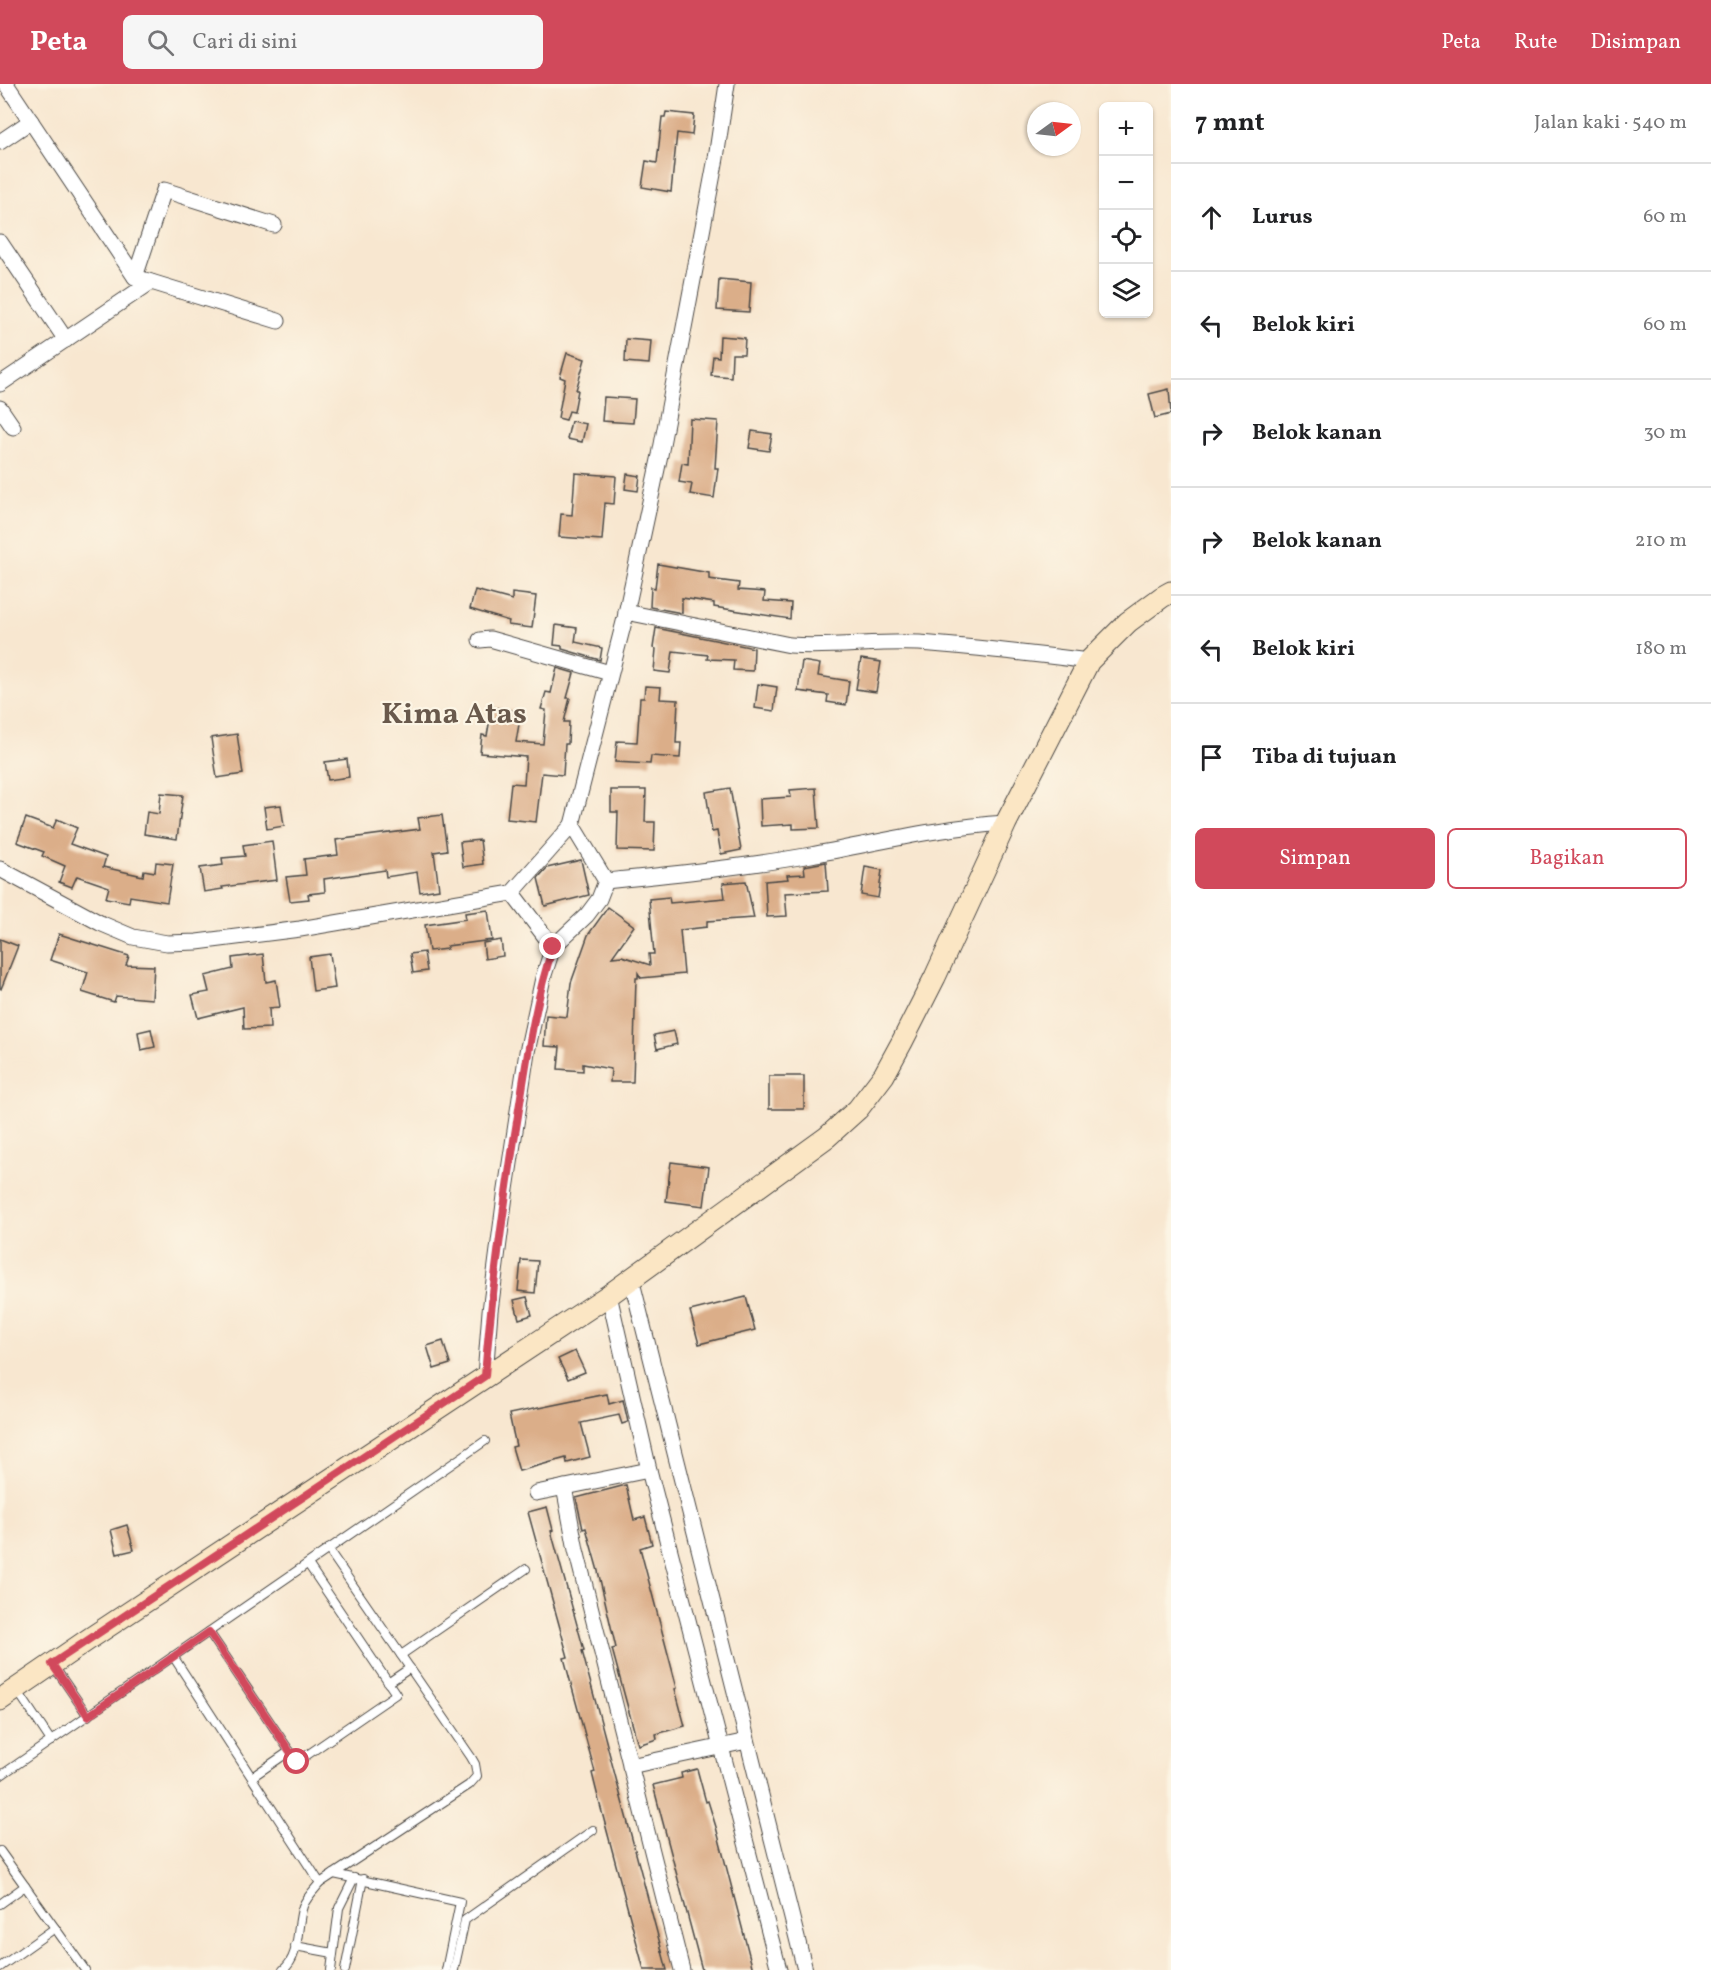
<!DOCTYPE html>
<html lang="id">
<head>
<meta charset="utf-8">
<style>
  body { margin:0; font-family:Vollkorn,serif; background:#f6f6f6; color:#202124 }
  .controls { position:absolute; right:18px; top:18px; display:grid; overflow:hidden; border-radius:9px; box-shadow:0 2px 4px #0004 }
  .controls button { width:54px; height:54px; display:grid; place-items:center; padding:0; border:0; border-bottom:2px solid #e0e0e0; background:#fff; color:#202124; font:30px sans-serif }
  .compass { position:absolute; left:1027px; top:18px; width:54px; height:54px; border-radius:50%; background:#fff; box-shadow:0 2px 4px #0004; rotate:75deg }
  .stop { position:absolute; width:18px; height:18px; margin:-14px; border:4px solid #d1495b; border-radius:50%; background:#fff }
  .stop.end { background:#d1495b; border-color:#fff; box-shadow:0 2px 6px #0008 }
  .list { margin:0; padding:0; list-style:none }
  h2 { display:flex; justify-content:space-between; align-items:center; height:78px; margin:0; padding:0 24px; font-size:26px }
  h2 small { font-size:20px; font-weight:400; color:#757577 }
  .list li { display:grid; grid-template-columns:39px 1fr auto; gap:18px; align-items:center; box-sizing:border-box; height:108px; padding:0 24px; border-top:2px solid #e0e0e0 }
  .list b { display:block; font-size:22px; white-space:nowrap }
  .list em { font-size:20px; font-style:normal; color:#757577 }
  .actions { display:flex; gap:12px; padding:18px 24px }
  .actions a { flex:1; padding:14px 0; border:2px solid #d1495b; border-radius:9px; text-align:center; font-size:21px; color:#d1495b }
  .actions .main { background:#d1495b; color:#fff }
  .icon { flex:none; width:33px; height:33px; fill:none; stroke:currentColor; stroke-width:2; stroke-linecap:round; stroke-linejoin:round }
  .map { position:relative; flex:none; width:1171px; height:1886px; overflow:hidden }
  header { display:flex; align-items:center; gap:36px; box-sizing:border-box; height:84px; padding:0 30px; background:#d1495b; color:#fff }
  header strong { font-size:28px }
  nav { display:flex; gap:33px; margin-inline-start:auto; font-size:21px }
  .search { width:420px; height:54px; background:#f6f6f6; display:flex; align-items:center; gap:15px; box-sizing:border-box; padding:0 21px; border-radius:9px; color:#757577; font-size:22px }
  main { display:flex }
  aside { flex:1; background:#fff }
  .map>svg:first-child { display:block }
  .building { fill:#dbae89 }
  .lines { fill:none; stroke-linecap:round; stroke-linejoin:round }
  .service-casing { stroke:#4a4744; stroke-width:10 }
  .minor-casing { stroke:#4a4744; stroke-width:17 }
  .secondary-casing { stroke:#4a4744; stroke-width:23 }
  .service { stroke:#fff; stroke-width:8 }
  .minor { stroke:#fff; stroke-width:15 }
  .secondary { stroke:#fbe6c4; stroke-width:21 }
  .route { stroke:#d1495b; stroke-width:8 }
  .labels { text-anchor:middle; stroke-width:4.5; stroke-linejoin:round; paint-order:stroke }
  .district-label { font-size:30px; font-weight:bold; fill:#69594c; stroke:#fcf5e5 }
</style>
</head>
<body>
<header>
<strong>Peta</strong>
<div class="search"><svg class="icon" aria-label="search" viewBox="0 0 24 24"><circle cx="10" cy="10" r="6"/><path d="M15 15l6 6"/></svg>Cari di sini</div>
<nav><a>Peta</a><a>Rute</a><a>Disimpan</a></nav>
</header>
<main>
<div class="map">
<svg width="1171" height="1886" viewBox="0 0 1171 1886">
  <rect width="100%" height="100%" fill="#fcf5e5"/>
  <filter id="ink" filterUnits="userSpaceOnUse"><feTurbulence type="fractalNoise" baseFrequency=".0167" numOctaves="2"/><feDisplacementMap in="SourceGraphic" scale="12" xChannelSelector="R" yChannelSelector="G"/><feConvolveMatrix kernelMatrix="1 2 1 2 8 2 1 2 1" color-interpolation-filters="sRGB"/></filter>
  <filter id="wash" filterUnits="userSpaceOnUse"><feTurbulence type="fractalNoise" baseFrequency=".008" numOctaves="4" result="noise"/><feDisplacementMap in="SourceGraphic" scale="24" xChannelSelector="R" yChannelSelector="G"/><feGaussianBlur stdDeviation="1.35" result="paint"/><feColorMatrix in="noise" values="0 0 0 0 0 0 0 0 0 0 0 0 0 0 0 0 0 1.4 0 .05"/><feComposite in="paint" operator="in"/></filter>
  <g filter="url(#wash)">
    <rect width="100%" height="100%" fill="#f8e7d0"/>
    <g id="blocks">
      <g class="building">
        <polygon points="666,28 694,31 692,51 677,49 671,108 642,103 646,77 657,79 662,33 665,33"/>
        <polygon points="719,195 751,198 749,228 717,226"/>
        <polygon points="720,252 745,254 744,270 732,270 731,293 711,291 713,272 719,273"/>
        <polygon points="626,255 651,257 649,280 625,278"/>
        <polygon points="567,269 585,275 576,306 578,306 574,328 569,327 566,336 558,334 565,295 560,293"/>
        <polygon points="1169,305 1171,330 1155,334 1149,310"/>
        <polygon points="604,313 635,315 633,339 602,337"/>
        <polygon points="690,335 718,337 715,384 718,384 714,414 690,410 692,400 679,398 682,379 688,380"/>
        <polygon points="571,337 586,340 582,358 567,355"/>
        <polygon points="752,347 772,350 769,367 749,364"/>
        <polygon points="575,389 616,392 614,420 605,419 602,456 559,453 561,430 572,431"/>
        <polygon points="627,390 640,392 638,407 625,405"/>
        <polygon points="658,480 709,489 709,495 739,499 738,506 765,508 764,517 791,519 790,535 714,523 714,519 682,514 682,529 650,523 651,503 655,504"/>
        <polygon points="475,506 512,516 512,509 536,512 532,544 508,541 509,537 470,525"/>
        <polygon points="556,541 577,544 575,558 602,564 600,576 562,565 562,562 554,561"/>
        <polygon points="656,544 754,564 753,587 733,586 734,576 707,575 708,571 673,567 670,589 654,587 656,565 653,564"/>
        <polygon points="861,575 881,578 876,608 856,605"/>
        <polygon points="802,577 820,580 818,592 849,597 846,621 827,618 828,611 798,607"/>
        <polygon points="557,584 574,589 567,614 570,614 564,638 569,638 568,660 565,660 563,691 542,689 536,738 507,735 511,699 524,700 526,673 480,669 482,651 487,652 492,623 521,628 516,658 543,660 546,626 541,625 546,608 551,609"/>
        <polygon points="758,600 777,603 774,627 755,624"/>
        <polygon points="645,602 661,603 660,615 678,616 676,659 681,659 680,674 651,672 650,680 615,678 617,657 637,658 640,614 644,614"/>
        <polygon points="237,650 243,690 217,694 211,654"/>
        <polygon points="347,675 349,693 328,696 325,678"/>
        <polygon points="730,704 741,766 721,770 717,747 712,748 706,708"/>
        <polygon points="816,704 819,744 793,745 793,740 761,742 760,715 791,713 790,706"/>
        <polygon points="611,706 646,706 645,738 655,738 654,767 617,766 618,728 611,728"/>
        <polygon points="161,709 183,711 177,755 144,750 147,728 159,730"/>
        <polygon points="281,721 284,742 267,745 264,723"/>
        <polygon points="442,731 447,766 434,768 439,805 420,808 417,788 386,793 385,786 324,795 325,808 308,810 309,815 290,817 286,793 306,791 304,775 338,771 336,756 420,745 418,734"/>
        <polygon points="26,734 53,744 57,735 77,744 70,760 106,773 103,783 143,792 144,786 155,788 156,778 173,780 167,818 130,812 129,818 106,814 109,803 77,792 72,803 59,798 65,782 42,772 44,768 17,758"/>
        <polygon points="480,756 483,780 463,783 460,758"/>
        <polygon points="272,757 277,796 222,803 223,805 204,808 200,784 223,781 222,774 245,772 243,761"/>
        <polygon points="581,776 589,811 545,822 538,794 547,784"/>
        <polygon points="826,778 828,807 785,809 787,832 767,833 765,797 788,795 787,791 805,790 804,782"/>
        <polygon points="865,783 882,786 878,814 861,811"/>
        <polygon points="746,797 754,834 707,837 707,843 680,846 684,890 641,894 638,889 638,894 636,894 633,998 610,998 611,985 583,980 583,987 558,985 560,963 544,962 546,931 567,933 571,899 588,851 608,823 634,842 612,873 622,872 650,881 649,870 654,870 649,815 669,813 670,819 725,814 723,799"/>
        <polygon points="488,826 492,856 447,862 447,865 429,867 425,841 466,835 465,829"/>
        <polygon points="59,850 129,872 126,881 154,882 152,915 116,912 114,918 82,908 88,888 50,876"/>
        <polygon points="0,855 18,862 1,905 0,904"/>
        <polygon points="501,856 503,872 485,875 483,859"/>
        <polygon points="424,868 427,887 413,889 410,870"/>
        <polygon points="263,870 266,898 276,896 280,923 269,924 270,944 244,945 243,923 198,934 192,911 209,908 205,892 233,885 232,874"/>
        <polygon points="330,870 335,904 313,907 309,873"/>
        <polygon points="151,945 155,963 141,966 138,948"/>
        <polygon points="674,947 677,960 657,965 654,951"/>
        <rect x="769" y="992" width="35" height="33"/>
        <polygon points="671,1078 709,1083 704,1122 666,1117"/>
        <polygon points="521,1176 538,1177 535,1209 518,1207"/>
        <polygon points="527,1213 532,1231 519,1235 514,1216"/>
        <polygon points="746,1213 755,1246 699,1260 690,1227"/>
        <polygon points="443,1257 450,1280 434,1285 427,1262"/>
        <polygon points="575,1267 585,1288 568,1295 558,1275"/>
        <polygon points="607,1310 609,1320 623,1316 628,1338 622,1340 619,1331 581,1339 590,1373 567,1379 566,1374 519,1387 512,1363 516,1362 509,1330"/>
        <polygon points="626,1401 634,1436 645,1433 652,1460 640,1464 677,1604 675,1605 685,1642 656,1650 657,1655 638,1661 612,1565 616,1564 598,1487 586,1444 583,1445 576,1414"/>
        <polygon points="547,1423 553,1446 551,1447 584,1566 582,1567 667,1886 644,1886 599,1717 592,1689 595,1688 564,1574 568,1573 528,1428"/>
        <polygon points="127,1441 134,1466 117,1470 111,1446"/>
        <polygon points="697,1685 706,1718 708,1717 716,1743 753,1886 702,1886 653,1701 682,1694 681,1689"/>
      </g>
    </g>
  </g>
  <g filter="url(#ink)">
    <use href="#blocks" fill-opacity="0" stroke="#4a4744" stroke-width="1.5"/>
    <g class="lines">
      <defs>
        <g id="service">
          <polyline points="209,1548 297,1678 396,1610 308,1480"/>
          <polyline points="401,1571 526,1485"/>
          <path d="M173,1572l147,227c-6,7 -13,14 -17,23 -7,20 -2,50 -20,64"/>
          <polyline points="53,1581 88,1632"/>
          <polyline points="388,1599 410,1584"/>
          <polyline points="17,1606 51,1657"/>
          <polyline points="0,1692 485,1357"/>
          <polyline points="252,1693 290,1667"/>
          <polyline points="0,1767 85,1886"/>
          <polyline points="334,1790 460,1818 446,1886"/>
          <polyline points="320,1799 469,1701 477,1692 475,1680 471,1673 328,1465"/>
          <polyline points="0,1820 25,1802"/>
          <polyline points="295,1862 333,1869"/>
          <polyline points="0,1883 55,1844"/>
          <polyline points="331,1886 339,1824 354,1794"/>
          <polyline points="345,1886 363,1795"/>
          <polyline points="454,1886 465,1836 593,1746"/>
        </g>
        <g id="minor">
          <polyline points="6,0 135,193 278,237"/>
          <polyline points="0,58 31,37"/>
          <polyline points="0,158 66,256"/>
          <polyline points="135,193 164,106 274,141"/>
          <polyline points="0,300 151,198"/>
          <polyline points="0,324 13,343"/>
          <path d="M626,528l164,33c43,3 86,-4 129,-2 57,4 113,11 170,18"/>
          <polyline points="480,556 490,555 610,589"/>
          <polyline points="0,785 100,839 133,853 167,859 197,858 300,845 512,809 553,863"/>
          <path d="M606,797c68,-7 137,-14 205,-26 65,-12 129,-28 195,-32"/>
          <polyline points="512,809 572,741"/>
          <polyline points="631,1194 805,1886"/>
          <polyline points="609,1211 649,1386 779,1886"/>
          <polyline points="485,1292 490,1227 505,1112 527,968 543,894 553,863 587,831 599,815 606,797 572,741 625,534 660,371 716,74 727,0"/>
          <polyline points="564,1403 576,1466 682,1886"/>
          <polyline points="536,1409 649,1386"/>
          <polyline points="630,1682 747,1657"/>
        </g>
        <polyline id="secondary" points="0,1616 89,1555 609,1211 827,1053 858,1025 884,991 902,958 935,893 1006,739 1089,577 1128,538 1162,513 1171,508"/>
      </defs>
      <use href="#service" class="service-casing"/>
      <use href="#minor" class="minor-casing"/>
      <use href="#secondary" class="secondary-casing"/>
      <use href="#service" class="service"/>
      <use href="#minor" class="minor"/>
      <use href="#secondary" class="secondary"/>
    </g>
  </g>
  <g class="lines" filter="url(#ink)">
    <path class="route" d="M297,1678l-88,-130 -121,84 -36,-52 433,-288c6,-79 17,-158 29,-236 11,-65 18,-130 39,-193"/>
  </g>
  <g class="labels">
    <g class="district-label">
      <text x="454" y="639">Kima Atas</text>
    </g>
  </g>
</svg>
<div class="controls">
<button>+</button>
<button>−</button>
<button><svg class="icon" aria-label="locate" viewBox="0 0 24 24"><circle cx="12" cy="12" r="6"/><path d="M12 2v4M12 18v4M2 12h4M18 12h4"/></svg></button>
<button><svg class="icon" aria-label="layers" viewBox="0 0 24 24"><path d="M12 4l9 5-9 5-9-5zM3 14l9 5 9-5"/></svg></button>
</div>
<svg class="compass" viewBox="-18 -18 36 36"><path d="M0-13l5 13h-10z" fill="#e53935"/><path d="M0 13l5-13h-10z" fill="#757577"/></svg>
<div class="stop" style="left:297px;top:1678px"></div>
<div class="stop end" style="left:553px;top:863px"></div>
</div>
<aside>
<h2>7 mnt<small>Jalan kaki · 540 m</small></h2>
<ul class="list">
<li><svg class="icon" aria-label="ahead" viewBox="0 0 24 24"><path d="M12 20V5M6 11l6-6 6 6"/></svg><div><b>Lurus</b></div><em>60 m</em></li>
<li><svg class="icon" aria-label="left" viewBox="0 0 24 24"><path d="M17 20v-9H6M10 6l-5 5 5 5"/></svg><div><b>Belok kiri</b></div><em>60 m</em></li>
<li><svg class="icon" aria-label="right" viewBox="0 0 24 24"><path d="M7 20v-9h11M14 6l5 5-5 5"/></svg><div><b>Belok kanan</b></div><em>30 m</em></li>
<li><svg class="icon" aria-label="right" viewBox="0 0 24 24"><path d="M7 20v-9h11M14 6l5 5-5 5"/></svg><div><b>Belok kanan</b></div><em>210 m</em></li>
<li><svg class="icon" aria-label="left" viewBox="0 0 24 24"><path d="M17 20v-9H6M10 6l-5 5 5 5"/></svg><div><b>Belok kiri</b></div><em>180 m</em></li>
<li><svg class="icon" aria-label="arrive" viewBox="0 0 24 24"><path d="M6 21V4h12l-3 4 3 4H6"/></svg><div><b>Tiba di tujuan</b></div></li>
</ul>
<div class="actions"><a class="main">Simpan</a><a>Bagikan</a></div>
</aside>
</main>
</body>
</html>
